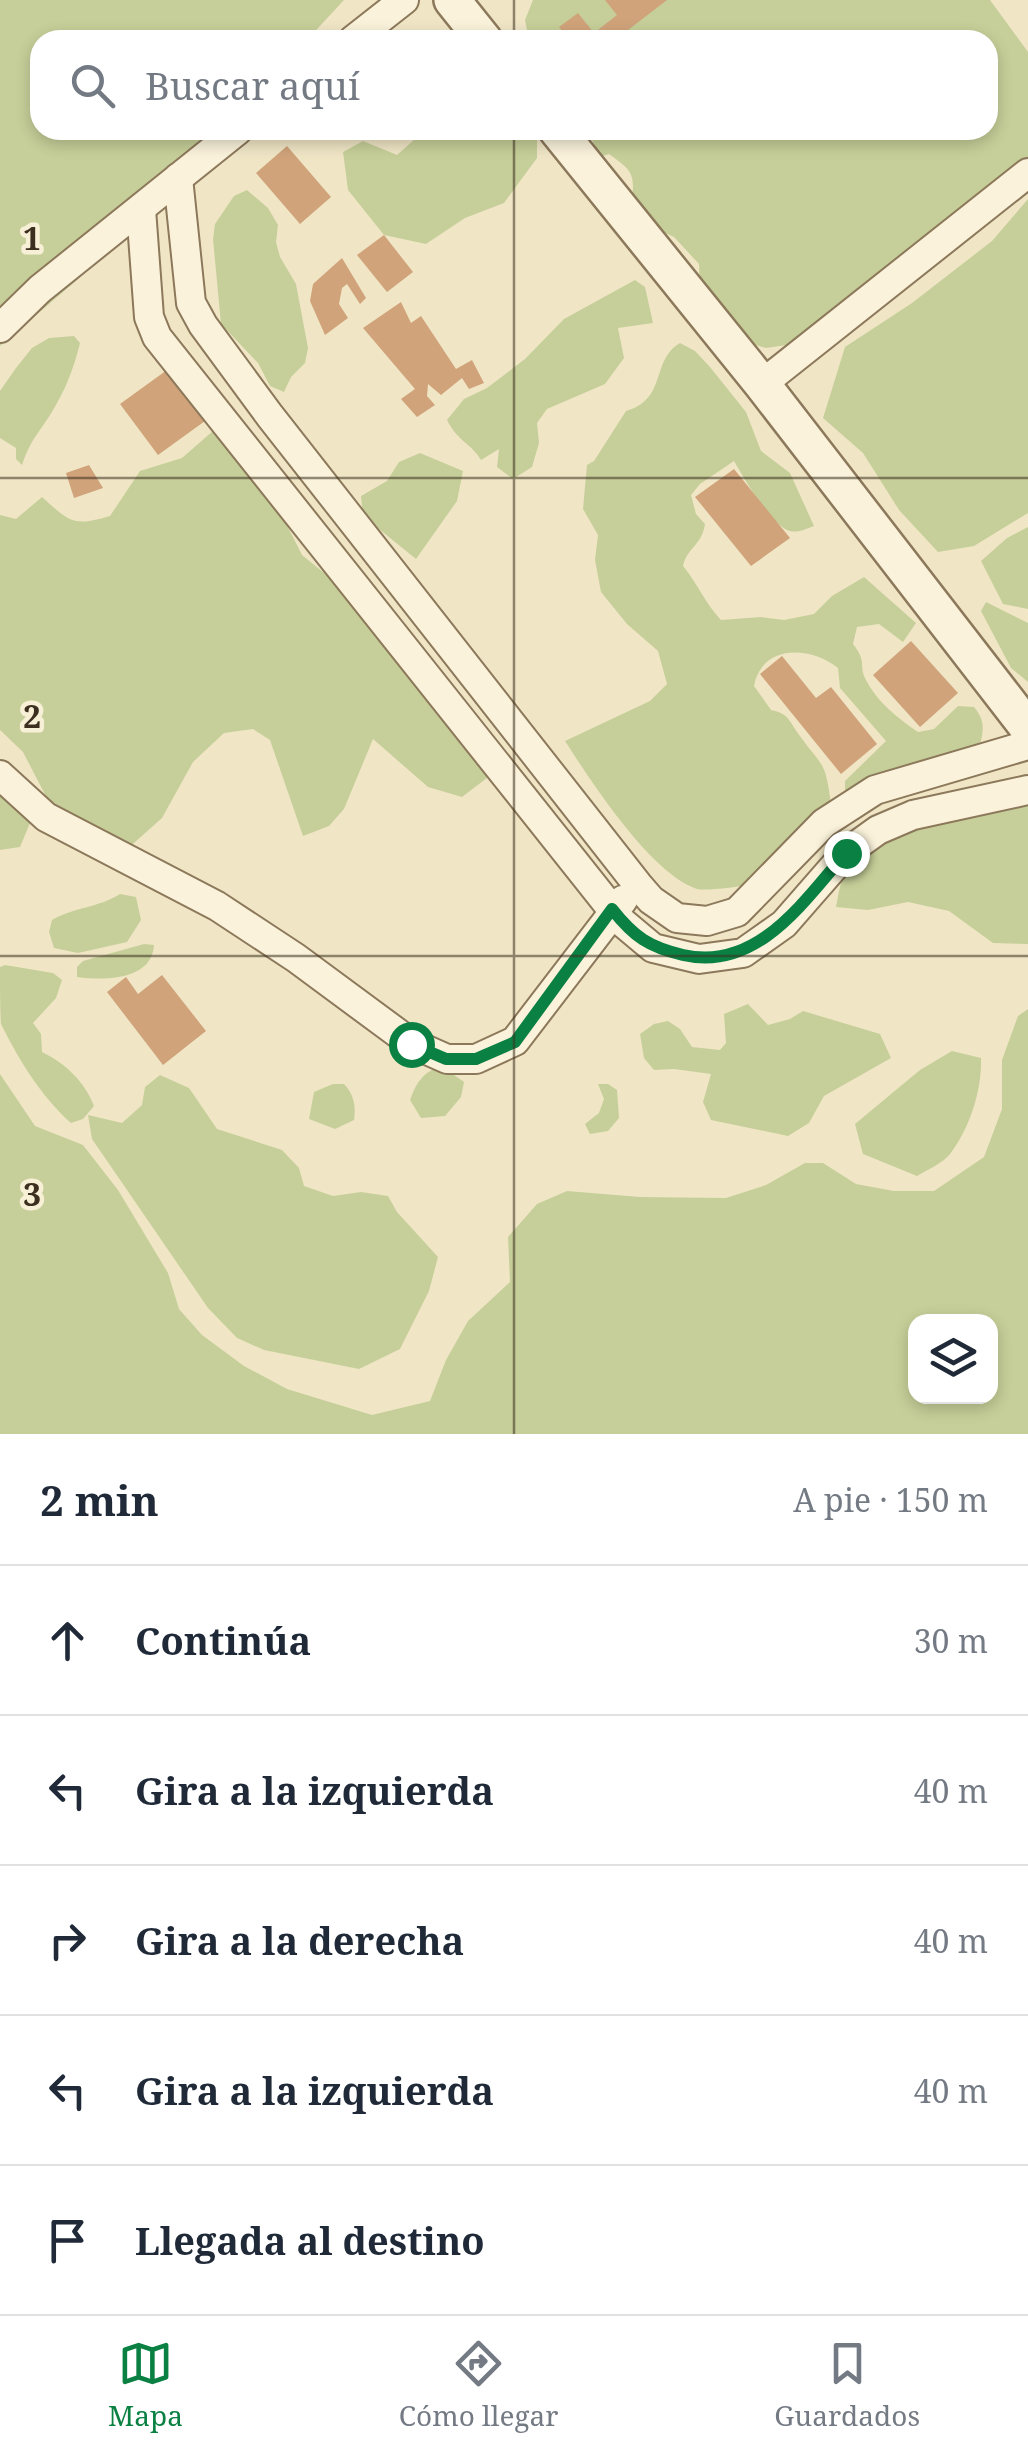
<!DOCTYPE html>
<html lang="es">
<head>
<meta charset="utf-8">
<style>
  body { margin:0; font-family:"Noto Serif",serif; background:#f6f6f7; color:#1f2937 }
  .controls { position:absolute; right:30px; bottom:30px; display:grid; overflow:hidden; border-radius:20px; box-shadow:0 5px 15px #0003 }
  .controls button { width:90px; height:90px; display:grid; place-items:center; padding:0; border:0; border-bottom:2px solid #e0e1e3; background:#fff; color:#1f2937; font:50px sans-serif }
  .stop { position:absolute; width:30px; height:30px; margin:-22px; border:8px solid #0b8043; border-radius:50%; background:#fff }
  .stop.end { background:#0b8043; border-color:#fff; box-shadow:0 2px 10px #0008 }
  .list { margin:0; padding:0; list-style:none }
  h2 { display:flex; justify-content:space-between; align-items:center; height:130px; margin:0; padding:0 40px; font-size:42px }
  h2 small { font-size:32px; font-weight:400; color:#747a83 }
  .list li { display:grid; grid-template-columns:65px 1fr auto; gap:30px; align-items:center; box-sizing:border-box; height:150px; padding:0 40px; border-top:2px solid #e0e1e3 }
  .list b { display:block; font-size:38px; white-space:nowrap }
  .list em { font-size:32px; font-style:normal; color:#747a83 }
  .icon { flex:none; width:55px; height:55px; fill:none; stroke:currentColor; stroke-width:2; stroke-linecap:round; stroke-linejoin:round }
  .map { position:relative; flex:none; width:1028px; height:1434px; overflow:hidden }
  .search { position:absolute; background:#fff; box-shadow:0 5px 15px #0003; left:30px; right:30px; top:30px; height:110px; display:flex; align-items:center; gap:25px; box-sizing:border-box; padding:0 35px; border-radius:30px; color:#747a83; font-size:38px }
  .sheet { height:880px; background:#fff }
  nav { display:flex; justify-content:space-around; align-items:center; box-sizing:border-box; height:140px; border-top:2px solid #e0e1e3; background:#fff; font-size:28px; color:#747a83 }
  nav a { display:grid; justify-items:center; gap:5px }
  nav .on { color:#0b8043 }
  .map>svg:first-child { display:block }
  .green { fill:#c6cf99; fill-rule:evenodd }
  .building { fill:#d0a37a }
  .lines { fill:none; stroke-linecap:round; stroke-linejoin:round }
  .minor-casing { stroke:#8c785a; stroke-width:32 }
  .tertiary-casing { stroke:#8c785a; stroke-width:40 }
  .minor { stroke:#faf2da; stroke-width:28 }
  .tertiary { stroke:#faf2da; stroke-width:35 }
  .route { stroke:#0b8043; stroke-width:12 }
  .grid { fill:none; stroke:#3c2f1f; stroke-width:2.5; stroke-opacity:0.55 }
  .grid-label { font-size:32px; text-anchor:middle; font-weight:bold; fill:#3c2f1f; stroke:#f7efd6; stroke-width:9; stroke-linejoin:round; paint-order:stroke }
</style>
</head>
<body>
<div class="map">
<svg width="1028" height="1434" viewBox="0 0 1028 1434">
  <rect width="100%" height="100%" fill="#f0e6c6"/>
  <g class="green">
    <polygon points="0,0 344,0 307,40 40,40 40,130 221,130 77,280 0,346"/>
    <path d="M533,0h457l38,52v109l-235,183 -27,4 -10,-3 -56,-49 -1,-32 -25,-27 -15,-7 -27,-33c4,-25 -4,-29 -23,-43l-9,3 -11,-24 -4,-3h403v-90h-459l-4,-20z"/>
    <polygon points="414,130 533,130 537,134 537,158 504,203 465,218 426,244 384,235 348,190 343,152 363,141 397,155 415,139"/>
    <polygon points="247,190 268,208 278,225 276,242 280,257 296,284 308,348 305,363 291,377 284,392 270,386 258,363 221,324 213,239 215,224 234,196"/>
    <polygon points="1028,199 1028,513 974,546 938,552 899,510 863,453 823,418 845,347 912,303 992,241"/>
    <path d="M635,280l10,7 8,36 -35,5 6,30 -19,26 -58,25 -10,14 2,20 -7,24 -19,12 -16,-12 2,-18 -18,11c-10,-17 -23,-18 -34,-40l17,-21 23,-11 38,-29 39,-40z"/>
    <path d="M74,336l6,7c-5,20 -12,41 -23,60 -13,25 -25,32 -35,62l-6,-6v-11l-16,-10v-47l16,-23 16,-20 17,-10z"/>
    <path d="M680,343l15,8 15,16 36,45 15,39 29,22 24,53c-9,3 -15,7 -24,5 -19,-5 -46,-53 -56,-70l-34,23 -9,11 5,19 9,10c-3,21 -18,24 -22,42 15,18 22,37 38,54l40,-3 23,3 30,-6 18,-18 32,-19 52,46 -13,19 -24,-18 -22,3 -4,17c15,19 5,21 13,36 11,22 33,39 52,52l16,-3 24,-23 16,1c11,13 10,22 6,38l-135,53v-17l41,-40 -46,-53 -2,-20c-28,-22 -76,-24 -84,18l17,24c18,3 19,13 29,26 23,32 25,24 31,67 -13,13 -69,76 -81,81 -7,3 -47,7 -53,5 -47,-16 -106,-108 -132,-148l85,-40 17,-17 -9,-33 -31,-27 -26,-32 -6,-32 3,-25 -15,-26 4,-44 7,-4 32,-50c42,-12 24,-50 54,-68z"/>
    <path d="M214,430l46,42 42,83 48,39 141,165 -4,19 -25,19 -34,-10 -55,-48 -29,70 -15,17 -26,10 -33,-96 -17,-11 -29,4 -31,29 -31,56 -37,33 -73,-43 -29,-56 -23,-22v-215l16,4 26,-22c28,25 31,30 68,19l30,-45 42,-13z"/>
    <polygon points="420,453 463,471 457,501 416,559 363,516 361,496 387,481 399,462"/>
    <polygon points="1028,527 1028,609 1003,604 981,561 1007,538"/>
    <polygon points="986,602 1028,623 1028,682 1011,668 981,611"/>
    <polygon points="0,781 32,800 30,823 20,847 0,850"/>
    <path d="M1028,796v148l-35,-1 -44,-32 -41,-9 -40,8 -32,-3c2,-9 3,-22 8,-30 27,-43 136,-67 184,-81z"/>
    <path d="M120,894l16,3 5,23 -14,22 -49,11 -24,-5 -5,-16 3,-12c22,-13 46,-12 68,-26z"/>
    <path d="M144,944l10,1c-2,35 -49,36 -77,32v-10l6,-6z"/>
    <path d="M5,965l48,8 9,7 -6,18 -23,25 8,11 1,18c23,11 43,30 52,54l-11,13 -12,4c-31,-28 -52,-63 -70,-99 -1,-14 -1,-42 -1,-57z"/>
    <polygon points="748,1004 768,1025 790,1019 803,1011 880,1034 891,1058 824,1096 809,1123 788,1136 711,1120 703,1102 711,1074 674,1069 654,1070 644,1058 640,1034 654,1024 668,1021 680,1029 692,1047 720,1050 726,1043 724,1014"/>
    <path d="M1028,1009v425h-1028v-360l35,52 48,19 35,45 50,83 11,36 23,26 42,31 43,23 85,26 58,-14 16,-41 22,-39 42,-39 -2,-45 29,-33 30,-13 73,6 86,1 40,-13 39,-22h18l33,21 38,7h40l50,-34 18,-48v-49l16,-44zM916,1322h74v74h-74z"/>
    <path d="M952,1051l29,7c1,32 -11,70 -31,96 -7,9 -23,16 -33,22l-54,-22 -8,-30 65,-54z"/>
    <path d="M441,1066l23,16 -3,15 -16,19 -24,2 -11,-18c6,-17 13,-28 31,-34z"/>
    <polygon points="160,1075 189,1088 217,1129 282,1150 299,1168 304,1186 333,1196 361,1192 388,1196 397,1212 438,1257 429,1291 400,1349 359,1369 264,1350 237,1338 208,1308 92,1139 88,1115 122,1123 142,1105 145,1087"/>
    <path d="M333,1084h11c10,10 12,23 10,36l-19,9 -26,-10 5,-27z"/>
    <polygon points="598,1084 608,1084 617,1090 619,1118 608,1131 590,1134 585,1124 599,1113 604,1099"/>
  </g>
  <g class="building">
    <polygon points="605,0 667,0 615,40 569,40 559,27 578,13 594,33 617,15"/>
    <polygon points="287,146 331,197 300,224 256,173"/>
    <polygon points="384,235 413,272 387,292 357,255"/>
    <polygon points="342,258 366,298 360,304 347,284 342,288 339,304 348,318 325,335 310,301 313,284"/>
    <polygon points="401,302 411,323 421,316 456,369 472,360 484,383 469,389 462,378 441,395 428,384 427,396 435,405 417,417 401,399 415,389 363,328"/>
    <polygon points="167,370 205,421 158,455 120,404"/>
    <polygon points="89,465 103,488 74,498 66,473"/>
    <polygon points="734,469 790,538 751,566 695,497"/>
    <polygon points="911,641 958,693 920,727 873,675"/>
    <polygon points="782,656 816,698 831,687 877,744 841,774 760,674"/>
    <polygon points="162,975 206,1031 163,1065 107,992 126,977 138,994"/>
  </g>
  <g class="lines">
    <defs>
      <g id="minor">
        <polyline points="353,40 404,0"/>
        <polyline points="178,178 191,303 203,325 270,416 638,885 651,900 677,918 707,921 737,912 824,823 875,790 1028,745"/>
        <polyline points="141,209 149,317 157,337 622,922 653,948 699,959 743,953 784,924 846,853 878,830 913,815 1028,790"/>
        <polyline points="0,328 40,289 238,130"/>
        <polyline points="762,384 1028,173"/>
        <polyline points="0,775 46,817 217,906 296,958 411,1043 447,1059 476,1059 515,1041 623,900"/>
      </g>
      <g id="tertiary">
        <polyline points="452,0 484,40"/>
        <polyline points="557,130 762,384 1028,728"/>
      </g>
    </defs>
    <use href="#minor" class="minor-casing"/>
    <use href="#tertiary" class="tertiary-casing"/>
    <use href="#minor" class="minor"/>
    <use href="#tertiary" class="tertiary"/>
  </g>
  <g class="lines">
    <path class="route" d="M411,1044l35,15h30l39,-17 97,-133c22,28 37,38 71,46 74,17 120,-53 163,-102"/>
  </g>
  <path class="grid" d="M514,0v40M514,130v1304M0,478h1028M0,956h1028"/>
  <g class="grid-label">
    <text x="32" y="250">1</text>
    <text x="32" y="728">2</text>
    <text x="32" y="1206">3</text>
  </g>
</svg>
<div class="controls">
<button><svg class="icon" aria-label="layers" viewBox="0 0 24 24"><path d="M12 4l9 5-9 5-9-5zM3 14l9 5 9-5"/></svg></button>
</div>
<div class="stop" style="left:411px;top:1044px"></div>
<div class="stop end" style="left:846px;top:853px"></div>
<div class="search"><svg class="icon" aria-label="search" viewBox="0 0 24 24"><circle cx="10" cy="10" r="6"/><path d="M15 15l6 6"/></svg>Buscar aquí</div>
</div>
<section class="sheet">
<h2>2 min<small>A pie · 150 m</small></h2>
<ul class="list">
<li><svg class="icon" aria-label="ahead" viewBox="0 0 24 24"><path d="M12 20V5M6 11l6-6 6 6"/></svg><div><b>Continúa</b></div><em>30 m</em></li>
<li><svg class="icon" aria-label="left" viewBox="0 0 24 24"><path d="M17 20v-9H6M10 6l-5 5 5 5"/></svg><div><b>Gira a la izquierda</b></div><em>40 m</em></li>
<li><svg class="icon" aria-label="right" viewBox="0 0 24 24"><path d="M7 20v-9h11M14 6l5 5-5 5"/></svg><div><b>Gira a la derecha</b></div><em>40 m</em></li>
<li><svg class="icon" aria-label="left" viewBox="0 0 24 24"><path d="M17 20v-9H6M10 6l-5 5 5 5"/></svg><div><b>Gira a la izquierda</b></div><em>40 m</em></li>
<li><svg class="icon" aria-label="arrive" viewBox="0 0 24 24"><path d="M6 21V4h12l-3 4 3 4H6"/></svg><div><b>Llegada al destino</b></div></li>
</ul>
</section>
<nav>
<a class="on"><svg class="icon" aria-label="map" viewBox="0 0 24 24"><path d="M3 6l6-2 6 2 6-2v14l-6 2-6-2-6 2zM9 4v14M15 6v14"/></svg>Mapa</a>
<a><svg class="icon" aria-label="directions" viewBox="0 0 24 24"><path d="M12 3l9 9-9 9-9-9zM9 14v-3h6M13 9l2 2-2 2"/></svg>Cómo llegar</a>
<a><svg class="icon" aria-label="saved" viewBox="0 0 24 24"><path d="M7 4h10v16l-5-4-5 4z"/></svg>Guardados</a>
</nav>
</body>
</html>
